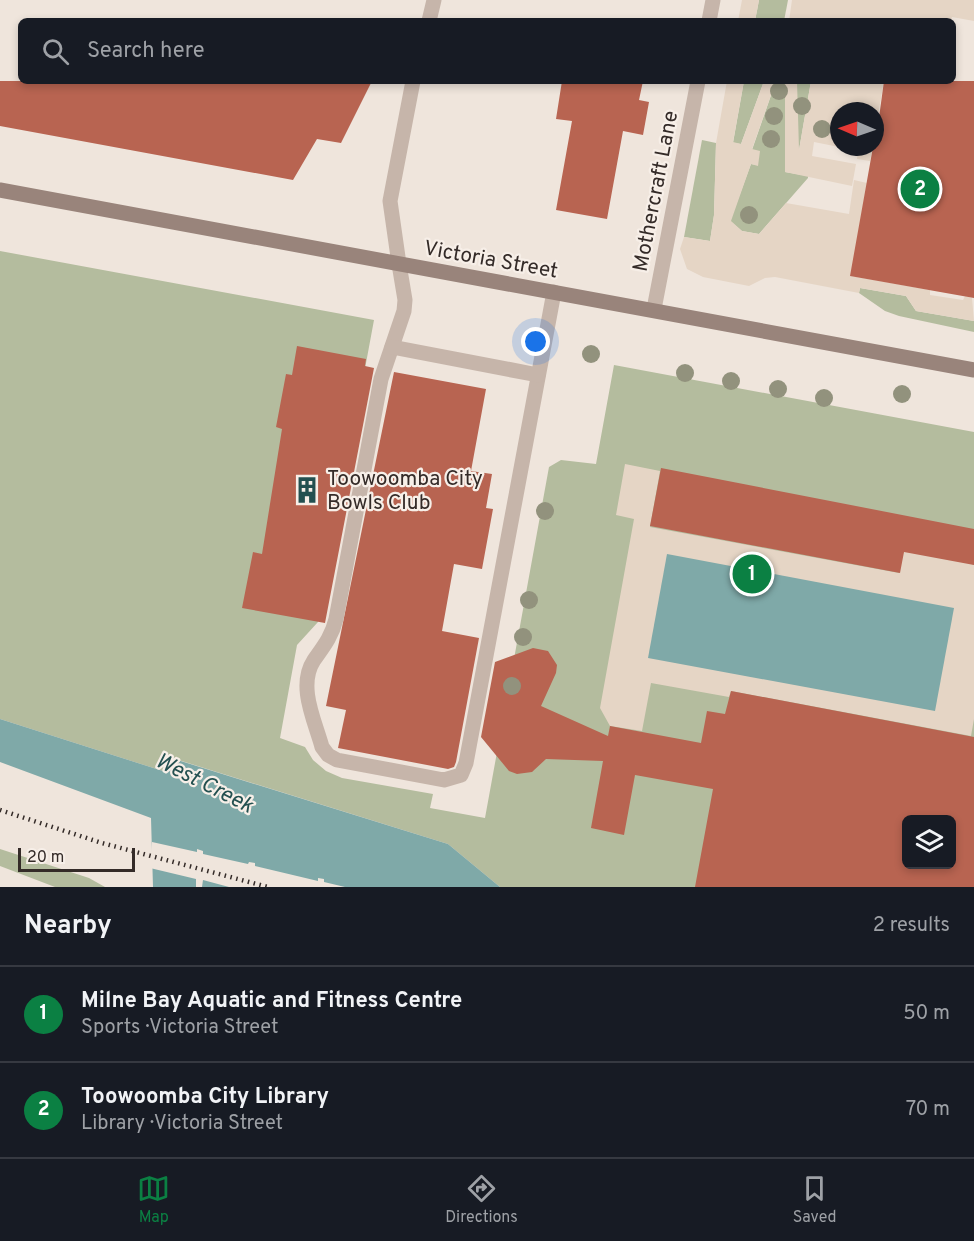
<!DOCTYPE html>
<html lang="en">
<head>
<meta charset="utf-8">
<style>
  body { margin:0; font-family:Overpass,sans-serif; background:#242831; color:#f1f3f6 }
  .controls { position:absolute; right:18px; bottom:18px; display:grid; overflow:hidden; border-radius:9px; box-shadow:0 3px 9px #0003 }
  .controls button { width:54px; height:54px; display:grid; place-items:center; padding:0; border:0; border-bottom:2px solid #363941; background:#171b24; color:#f1f3f6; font:30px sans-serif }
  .compass { position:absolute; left:830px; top:102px; width:54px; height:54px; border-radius:50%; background:#171b24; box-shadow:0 3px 9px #0003; rotate:272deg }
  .scale { position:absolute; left:18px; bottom:15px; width:117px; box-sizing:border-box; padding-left:6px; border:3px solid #342b28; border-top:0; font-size:16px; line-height:21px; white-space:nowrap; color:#342b28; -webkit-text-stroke:4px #f7efe8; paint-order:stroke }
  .you { position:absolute; left:536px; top:342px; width:21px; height:21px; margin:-15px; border:4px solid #fff; border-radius:50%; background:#1a73e8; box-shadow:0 0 0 9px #1a73e833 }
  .badge { display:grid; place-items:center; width:39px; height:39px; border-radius:50%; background:#0b8043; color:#fff; font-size:20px; font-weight:700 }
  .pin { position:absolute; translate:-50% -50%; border:3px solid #fff; box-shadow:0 2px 6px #0006 }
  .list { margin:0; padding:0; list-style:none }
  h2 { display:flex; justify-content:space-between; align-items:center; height:78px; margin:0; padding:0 24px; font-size:26px }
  h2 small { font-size:20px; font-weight:400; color:#9ea1a6 }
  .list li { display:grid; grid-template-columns:39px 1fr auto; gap:18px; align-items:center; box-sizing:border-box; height:96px; padding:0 24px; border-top:2px solid #363941 }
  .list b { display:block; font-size:22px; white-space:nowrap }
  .list p { margin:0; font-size:20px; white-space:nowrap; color:#9ea1a6 }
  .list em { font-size:20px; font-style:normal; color:#9ea1a6 }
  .icon { flex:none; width:33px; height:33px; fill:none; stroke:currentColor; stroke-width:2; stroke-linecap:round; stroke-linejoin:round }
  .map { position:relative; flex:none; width:974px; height:887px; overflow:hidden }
  .search { position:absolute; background:#171b24; box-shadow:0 3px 9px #0003; left:18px; right:18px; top:18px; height:66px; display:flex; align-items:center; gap:15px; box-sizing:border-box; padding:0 21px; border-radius:9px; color:#9ea1a6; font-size:22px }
  .sheet { height:270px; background:#171b24 }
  nav { display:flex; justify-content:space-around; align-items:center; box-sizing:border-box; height:84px; border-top:2px solid #363941; background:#171b24; font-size:16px; color:#9ea1a6 }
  nav a { display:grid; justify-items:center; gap:3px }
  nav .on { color:#0b8043 }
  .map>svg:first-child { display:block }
  .green { fill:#b4bc9e; fill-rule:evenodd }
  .plaza { fill:#e5d5c5 }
  .water { fill:#7fa9a8 }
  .pier { fill:#efe5dc }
  .building { fill:#b86451; fill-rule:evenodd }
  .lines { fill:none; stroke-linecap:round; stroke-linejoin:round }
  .lane { stroke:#c6b5aa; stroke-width:15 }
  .street { stroke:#c6b5aa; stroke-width:15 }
  .secondary { stroke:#99847b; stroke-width:15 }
  .rail { stroke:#342b28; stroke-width:4.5; stroke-dasharray:1.5 4.5; stroke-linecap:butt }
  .tree { fill:#92927d }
  .labels { text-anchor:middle; stroke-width:4.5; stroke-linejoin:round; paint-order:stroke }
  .street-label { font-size:21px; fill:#342b28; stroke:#f7efe8 }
  .poi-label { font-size:21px; fill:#342b28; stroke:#f7efe8; text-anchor:start }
  .water-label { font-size:22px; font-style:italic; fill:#235050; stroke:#f7efe8 }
</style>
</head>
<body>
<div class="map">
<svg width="974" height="887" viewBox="0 0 974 887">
  <rect width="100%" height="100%" fill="#efe5dc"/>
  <g class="green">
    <polygon points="759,0 788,0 784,21 755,21"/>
    <polygon points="744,81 764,81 741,144 733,143"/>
    <polygon points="776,81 785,81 785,172 808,176 808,178 759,234 742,231 730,221 751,164 757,165 752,150"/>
    <polygon points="797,81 811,81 799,150 797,150"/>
    <polygon points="702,140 716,143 714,215 710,241 684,237"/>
    <path d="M0,251l374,69 -56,302 -21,23 -17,93 25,9 8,13 13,11 16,7 91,16 -3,14 55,10 64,-351 12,-7 35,4 18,-99 360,67v455h-474l-52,-43 -276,-86 -6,14 -166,-53zM906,820h46v44h-46z"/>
    <polygon points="860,288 906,296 916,311 974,321 974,332 899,316 885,311 859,293"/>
    <polygon points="0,849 89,878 105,887 55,887 0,866"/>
  </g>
  <g class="plaza">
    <polygon points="742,0 759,0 755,21 738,21"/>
    <polygon points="792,0 974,0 974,21 952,17 951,21 789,21"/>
    <polygon points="727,81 744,81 733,142 741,144 764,81 776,81 752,149 760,151 758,166 751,164 731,221 742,231 759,234 786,203 849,214 854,180 867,183 851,276 930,290 930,295 963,300 965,296 972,298 974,321 916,311 906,296 860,288 859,293 775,277 765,278 749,286 703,277 687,269 680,249 684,237 710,241 714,215 716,143"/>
    <polygon points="785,81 797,81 799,150 811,81 884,81 875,133 875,111 839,111 839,147 814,142 812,156 856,164 852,186 785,172"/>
    <polygon points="840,147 873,147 870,161 857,159 858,150"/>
    <polygon points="625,464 660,471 650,527 899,573 906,540 974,565 974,719 971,736 731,691 729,697 651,683 642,731 610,726 600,708 634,519 616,515"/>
  </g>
  <g class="water">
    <polygon points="667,554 954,608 935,711 648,658"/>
    <polygon points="0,719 166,772 171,758 448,844 500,887 153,887 151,818 0,762"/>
  </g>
  <polygon class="pier" points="152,842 197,852 197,849 203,851 203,854 248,864 249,862 255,863 255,866 318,881 318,878 324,879 324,882 345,887 229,887 203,880 202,887 196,887 196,879 150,868"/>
  <g class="building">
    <polygon points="0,81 372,81 341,143 317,139 293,180 0,126"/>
    <polygon points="562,81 643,81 639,100 649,102 643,135 623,131 607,219 556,210 572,121 556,119"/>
    <polygon points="884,81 974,81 974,298 850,276 873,147 875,147"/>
    <polygon points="297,346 366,359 365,366 374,368 325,623 242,608 253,552 262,554 282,429 276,427 286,374 292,375"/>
    <polygon points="394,372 486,389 471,471 492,474 486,508 493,509 482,569 454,564 442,631 479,638 456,762 454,767 448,769 338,748 346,710 326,706"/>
    <polygon points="661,468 974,529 974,565 904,552 900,573 650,526"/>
    <path d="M533,648l15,3 9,14 -1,8 -15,33 67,30 2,-10 91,17 6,-32 18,3 6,-23 243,46v150h-279l18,-98 -78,-14 -11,60 -33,-7 12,-67 -57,-2 -14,13 -15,2 -8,-3 -28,-34 14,-75zM906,819h45v45h-45z"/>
  </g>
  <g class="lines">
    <g class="lane">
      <polyline points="709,21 713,0"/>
      <path d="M399,264l6,36 -1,11 -23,68 -45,240c-4,17 -12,27 -22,41 -17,26 1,61 8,87l6,8 9,5 107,20 17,-5 5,-12 88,-471"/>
      <polyline points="654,309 698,81"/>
      <polyline points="392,347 538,375"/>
    </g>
    <g class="street">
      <polyline points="429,21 434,0"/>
      <polyline points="399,264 390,201 413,81"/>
    </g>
    <polyline class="secondary" points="0,190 974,370"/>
    <polyline class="rail" points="0,810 102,843 268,887"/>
  </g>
  <g class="tree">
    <circle cx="779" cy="91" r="9"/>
    <circle cx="802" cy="106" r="9"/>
    <circle cx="774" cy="116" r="9"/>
    <circle cx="822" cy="129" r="9"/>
    <circle cx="771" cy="139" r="9"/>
    <circle cx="749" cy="215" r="9"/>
    <circle cx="591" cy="354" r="9"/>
    <circle cx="685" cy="373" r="9"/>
    <circle cx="731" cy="381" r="9"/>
    <circle cx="778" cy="389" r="9"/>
    <circle cx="902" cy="394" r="9"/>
    <circle cx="824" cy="398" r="9"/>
    <circle cx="545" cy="511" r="9"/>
    <circle cx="529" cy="600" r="9"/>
    <circle cx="523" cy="637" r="9"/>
    <circle cx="512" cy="686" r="9"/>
  </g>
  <defs>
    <symbol id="building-bare" viewBox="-9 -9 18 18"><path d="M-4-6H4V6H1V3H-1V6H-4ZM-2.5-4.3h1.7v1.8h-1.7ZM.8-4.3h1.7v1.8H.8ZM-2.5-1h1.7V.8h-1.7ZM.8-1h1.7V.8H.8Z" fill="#235050" stroke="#f7efe8" stroke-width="2.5" paint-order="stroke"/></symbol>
  </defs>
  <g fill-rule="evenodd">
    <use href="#building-bare" x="288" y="471" width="38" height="38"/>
  </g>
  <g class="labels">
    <g class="street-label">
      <text transform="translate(655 191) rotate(-79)" y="7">Mothercraft Lane</text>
      <text transform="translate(491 259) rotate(10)" y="7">Victoria Street</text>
    </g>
    <g class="poi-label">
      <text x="327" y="485">Toowoomba City<tspan x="327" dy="24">Bowls Club</tspan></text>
    </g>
    <g class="water-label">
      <text transform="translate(205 782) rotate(27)" y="8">West Creek</text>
    </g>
  </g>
</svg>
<div class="controls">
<button><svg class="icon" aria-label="layers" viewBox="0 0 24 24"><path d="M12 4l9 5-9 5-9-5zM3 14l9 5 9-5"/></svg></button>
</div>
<svg class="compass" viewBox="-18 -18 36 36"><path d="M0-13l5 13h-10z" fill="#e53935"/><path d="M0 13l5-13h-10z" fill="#9ea1a6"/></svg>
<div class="scale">20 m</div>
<div class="you"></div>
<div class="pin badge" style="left:752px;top:574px">1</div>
<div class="pin badge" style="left:920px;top:189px">2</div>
<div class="search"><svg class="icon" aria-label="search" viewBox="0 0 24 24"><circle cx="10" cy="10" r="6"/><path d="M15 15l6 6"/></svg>Search here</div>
</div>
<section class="sheet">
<h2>Nearby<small>2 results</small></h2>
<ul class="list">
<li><span class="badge">1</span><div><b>Milne Bay Aquatic and Fitness Centre</b><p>Sports · Victoria Street</p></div><em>50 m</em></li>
<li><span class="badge">2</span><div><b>Toowoomba City Library</b><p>Library · Victoria Street</p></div><em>70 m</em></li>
</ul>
</section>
<nav>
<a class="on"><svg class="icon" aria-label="map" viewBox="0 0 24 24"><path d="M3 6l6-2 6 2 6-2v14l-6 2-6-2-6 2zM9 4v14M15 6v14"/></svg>Map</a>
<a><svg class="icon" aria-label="directions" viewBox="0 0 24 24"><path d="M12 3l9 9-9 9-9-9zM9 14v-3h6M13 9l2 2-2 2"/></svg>Directions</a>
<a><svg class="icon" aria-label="saved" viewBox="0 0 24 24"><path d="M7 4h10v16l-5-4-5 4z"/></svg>Saved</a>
</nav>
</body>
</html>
